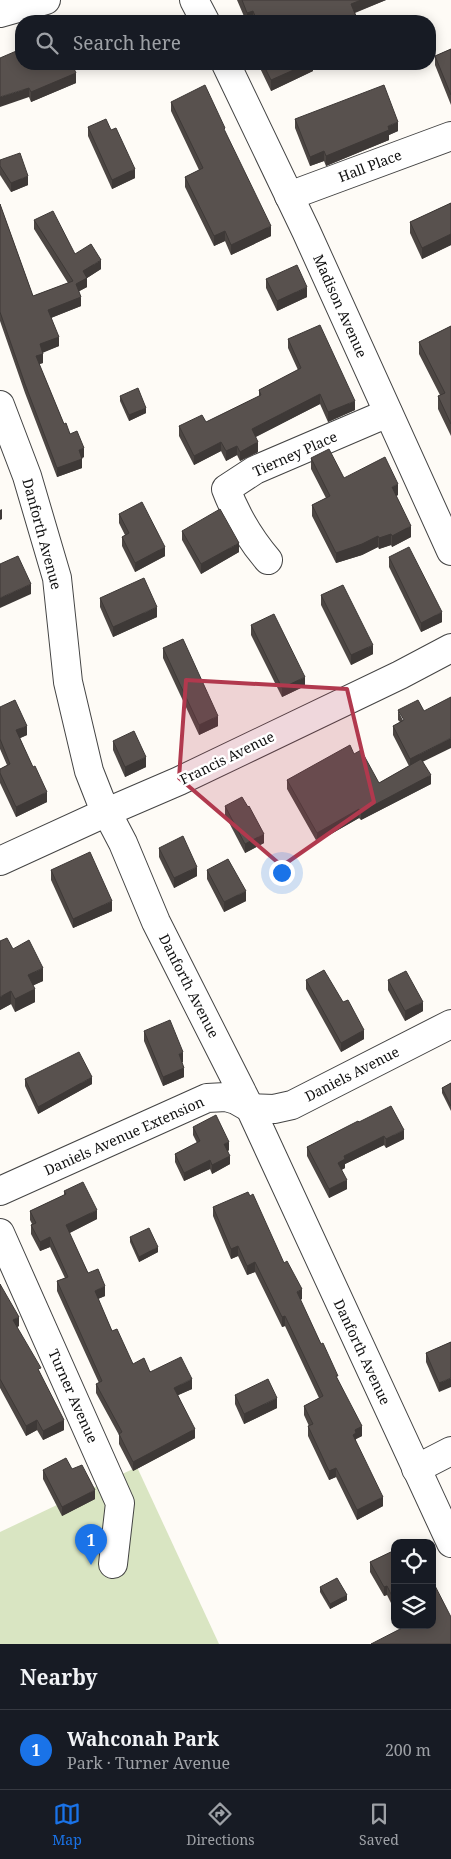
<!DOCTYPE html>
<html lang="en">
<head>
<meta charset="utf-8">
<style>
  body { margin:0; font-family:"Noto Serif",serif; background:#242831; color:#f1f3f6 }
  .controls { position:absolute; right:15px; bottom:15px; display:grid; overflow:hidden; border-radius:10px; box-shadow:0 2px 12px #0003 }
  .controls button { width:45px; height:45px; display:grid; place-items:center; padding:0; border:0; border-bottom:1px solid #363941; background:#171b24; color:#f1f3f6; font:25px sans-serif }
  .you { position:absolute; left:281px; top:872px; width:18px; height:18px; margin:-12px; border:4px solid #fff; border-radius:50%; background:#1a73e8; box-shadow:0 0 0 8px #1a73e833 }
  .badge { display:grid; place-items:center; width:32px; height:32px; border-radius:50%; background:#1a73e8; color:#fff; font-size:16px; font-weight:700 }
  .pin { position:absolute; translate:-50% -41px; filter:drop-shadow(0 1px 2px #0008) }
  .pin::after { content:''; position:absolute; top:26px; width:18px; height:15px; background:inherit; clip-path:polygon(0 0,100% 0,50% 100%) }
  .list { margin:0; padding:0; list-style:none }
  h2 { display:flex; justify-content:space-between; align-items:center; height:65px; margin:0; padding:0 20px; font-size:21px }
  h2 small { font-size:16px; font-weight:400; color:#9ea1a6 }
  .list li { display:grid; grid-template-columns:32px 1fr auto; gap:15px; align-items:center; box-sizing:border-box; height:80px; padding:0 20px; border-top:1px solid #363941 }
  .list b { display:block; font-size:19px; white-space:nowrap }
  .list p { margin:0; font-size:16px; white-space:nowrap; color:#9ea1a6 }
  .list em { font-size:16px; font-style:normal; color:#9ea1a6 }
  .icon { flex:none; width:28px; height:28px; fill:none; stroke:currentColor; stroke-width:2; stroke-linecap:round; stroke-linejoin:round }
  .map { position:relative; flex:none; width:451px; height:1644px; overflow:hidden }
  .search { position:absolute; background:#171b24; box-shadow:0 2px 12px #0003; left:15px; right:15px; top:15px; height:55px; display:flex; align-items:center; gap:12px; box-sizing:border-box; padding:0 18px; border-radius:20px; color:#9ea1a6; font-size:19px }
  .sheet { height:145px; background:#171b24 }
  nav { display:flex; justify-content:space-around; align-items:center; box-sizing:border-box; height:70px; border-top:1px solid #363941; background:#171b24; font-size:14px; color:#9ea1a6 }
  nav a { display:grid; justify-items:center; gap:2px }
  nav .on { color:#1a73e8 }
  .map>svg:first-child { display:block }
  .green { fill:#d9e5c2 }
  .lines { fill:none; stroke-linecap:round; stroke-linejoin:round }
  .minor-casing { stroke:#444; stroke-width:30 }
  .tertiary-casing { stroke:#444; stroke-width:30 }
  .minor { stroke:#fff; stroke-width:28 }
  .tertiary { stroke:#fff; stroke-width:28 }
  .wall { fill:#4c4643 }
  .shaded-wall { fill:#3e3937 }
  .building { fill:#58514e; stroke:#3e3937 }
  .marked { fill:#b1394e; fill-opacity:0.2; stroke:#b1394e; stroke-width:4; stroke-linejoin:round }
  .labels { text-anchor:middle; stroke-width:5; stroke-linejoin:round; paint-order:stroke }
  .street-label { font-size:14px; fill:#111; stroke:#fff }
</style>
</head>
<body>
<div class="map">
<svg width="451" height="1644" viewBox="0 0 451 1644">
  <rect width="100%" height="100%" fill="#fefbf6"/>
  <polygon class="green" points="137,1467 219,1644 0,1644 0,1532"/>
  <g class="lines">
    <defs>
      <g id="minor">
        <polyline points="194,0 205,21"/>
        <polyline points="226,64 306,231 451,551"/>
        <polyline points="289,196 451,136"/>
        <polyline points="0,405 27,476 57,578 68,682 89,771 100,799 123,843 156,922 250,1108 451,1543"/>
        <path d="M268,560c-18,-21 -32,-45 -42,-71l29,-19 133,-57"/>
        <polyline points="0,861 107,812 179,781 400,675 451,648"/>
        <polyline points="0,1191 207,1098 226,1097 236,1100 250,1108 274,1109 292,1105 451,1024"/>
        <polyline points="0,1233 120,1503 113,1564"/>
        <polyline points="416,1469 451,1451"/>
      </g>
      <polyline id="tertiary" points="0,13 46,0"/>
    </defs>
    <use href="#minor" class="minor-casing"/>
    <use href="#tertiary" class="tertiary-casing"/>
    <use href="#minor" class="minor"/>
    <use href="#tertiary" class="tertiary"/>
  </g>
  <g class="wall">
    <polygon points="237,0 386,0 355,13 358,21 246,21"/>
    <polygon points="451,49 451,105 435,65 435,56"/>
    <polygon points="0,58 75,64 75,66 74,66 76,83 31,102 29,97"/>
    <polygon points="258,64 323,64 313,68 313,71 271,91"/>
    <polygon points="171,102 225,132 271,236 231,255 225,241 214,246 185,187 185,177 199,170 171,111"/>
    <polygon points="295,119 398,131 389,135 389,140 350,156 326,166 324,161 310,166 295,128"/>
    <polygon points="88,127 111,130 135,178 112,189 88,136"/>
    <polygon points="0,160 28,185 11,192 0,175"/>
    <polygon points="451,203 451,245 422,259 410,233 410,222"/>
    <polygon points="0,204 33,296 68,283 34,229 34,220 75,254 101,269 87,278 87,287 79,291 81,306 51,318 59,346 43,352 43,363 39,364 64,424 84,457 82,458 82,468 57,477 25,393 0,321"/>
    <polygon points="266,279 307,297 277,311 266,288"/>
    <polygon points="451,326 451,436 438,409 438,396 440,395 419,354 419,342"/>
    <polygon points="288,339 355,410 328,422 320,404 255,437 258,452 240,461 237,455 226,461 221,451 194,465 179,436 179,426 206,422 259,396 259,390 298,370 288,348"/>
    <polygon points="120,396 146,413 129,421 120,401"/>
    <polygon points="311,458 344,478 398,495 396,496 411,537 392,547 391,545 379,549 378,547 362,555 336,563 312,516 312,505 326,498 311,469"/>
    <polygon points="119,514 165,556 135,572 122,546 122,537 125,535 119,523"/>
    <polygon points="182,531 239,552 201,574 182,540"/>
    <polygon points="389,557 442,622 421,632 389,567"/>
    <polygon points="321,595 373,654 351,665 321,605"/>
    <polygon points="100,598 157,617 113,637 100,607"/>
    <polygon points="251,625 305,686 282,697 251,635"/>
    <polygon points="163,648 218,726 199,735 163,658"/>
    <polygon points="0,707 27,735 20,738 47,802 16,817 0,783 0,769 7,765 0,749"/>
    <polygon points="398,710 423,762 431,784 361,820 359,818 317,842 287,789 287,780 354,754 379,783 409,766 393,735 393,726 400,722 398,720"/>
    <polygon points="113,741 146,767 125,777 113,750"/>
    <polygon points="225,806 264,843 245,853 225,815"/>
    <polygon points="159,848 197,876 174,888 159,857"/>
    <polygon points="51,870 112,911 73,928 51,880"/>
    <polygon points="207,870 246,901 224,912 207,879"/>
    <polygon points="13,949 43,981 33,985 35,1002 15,1012 11,1004 0,1010"/>
    <polygon points="306,980 343,1002 364,1039 341,1052 306,989"/>
    <polygon points="388,980 423,1011 405,1021 388,990"/>
    <polygon points="144,1031 183,1062 182,1062 184,1077 163,1086 144,1041"/>
    <polygon points="25,1079 92,1084 38,1114 25,1086"/>
    <polygon points="451,1083 451,1111 442,1093 442,1088"/>
    <polygon points="359,1122 404,1139 386,1148 384,1145 345,1164 345,1168 341,1170 347,1189 329,1198 307,1156 307,1147"/>
    <polygon points="193,1127 229,1150 228,1151 230,1164 212,1174 210,1169 184,1181 175,1162 175,1154 197,1143 193,1135"/>
    <polygon points="64,1191 97,1219 69,1233 88,1273 105,1296 98,1299 112,1331 133,1364 192,1389 178,1395 195,1438 133,1471 119,1444 119,1435 96,1393 96,1384 99,1383 57,1291 57,1281 65,1278 50,1247 40,1251 31,1234 31,1225 32,1224 30,1220 30,1211 64,1195"/>
    <polygon points="213,1207 284,1263 302,1299 300,1300 338,1380 362,1436 356,1439 356,1442 383,1506 357,1520 336,1477 329,1480 308,1436 308,1426 309,1426 304,1415 304,1406 319,1398 285,1326 282,1327 255,1272 247,1275 238,1256 231,1259 213,1216"/>
    <polygon points="130,1237 158,1252 139,1262 130,1242"/>
    <polygon points="0,1284 19,1326 17,1327 41,1375 64,1430 43,1440 37,1430 26,1436 0,1388"/>
    <polygon points="451,1342 439,1392 426,1362 426,1353"/>
    <polygon points="235,1395 277,1408 244,1424 235,1404"/>
    <polygon points="72,1469 95,1499 62,1516 43,1479 43,1470"/>
    <polygon points="395,1550 395,1611 387,1595 384,1596 370,1572 370,1562"/>
    <polygon points="320,1587 347,1600 330,1609 320,1592"/>
  </g>
  <g class="shaded-wall">
    <polygon points="361,0 386,0 351,14 351,4"/>
    <polygon points="253,11 253,21 247,21 247,13"/>
    <polygon points="307,64 323,64 313,68 313,71 271,91 271,80"/>
    <polygon points="76,73 76,83 31,102 31,92"/>
    <polygon points="29,88 29,97 0,107 0,97"/>
    <polygon points="398,122 398,131 389,135 389,140 326,166 326,156 388,126"/>
    <polygon points="324,151 324,161 310,166 310,157"/>
    <polygon points="135,169 135,178 112,189 112,180"/>
    <polygon points="28,176 28,185 11,192 11,183"/>
    <polygon points="271,226 271,236 231,255 231,245"/>
    <polygon points="225,231 225,241 214,246 214,236"/>
    <polygon points="451,234 451,245 422,259 422,248"/>
    <polygon points="101,260 101,269 87,278 87,287 76,293 76,284 83,271"/>
    <polygon points="307,287 307,297 277,311 277,301"/>
    <polygon points="81,297 81,306 48,319 48,310"/>
    <polygon points="59,337 59,346 40,354 40,344"/>
    <polygon points="43,354 43,363 36,365 36,356"/>
    <polygon points="320,394 320,404 252,439 252,429"/>
    <polygon points="355,401 355,410 328,422 328,412"/>
    <polygon points="146,408 146,413 129,421 129,415"/>
    <polygon points="221,442 221,451 194,465 194,456"/>
    <polygon points="258,442 258,452 240,461 240,452"/>
    <polygon points="237,446 237,455 226,461 226,451"/>
    <polygon points="84,448 84,457 79,459 79,450"/>
    <polygon points="82,459 82,468 57,477 57,468"/>
    <polygon points="398,484 398,495 392,498 392,487"/>
    <polygon points="2,509 2,519 0,520 0,510"/>
    <polygon points="411,526 411,537 392,547 392,536"/>
    <polygon points="391,534 391,545 379,549 379,538"/>
    <polygon points="378,536 378,547 362,555 336,563 336,553"/>
    <polygon points="239,543 239,552 201,574 201,564"/>
    <polygon points="165,547 165,556 135,572 135,563"/>
    <polygon points="31,584 31,594 0,608 0,598"/>
    <polygon points="157,607 157,617 113,637 113,627"/>
    <polygon points="442,612 442,622 421,632 421,623"/>
    <polygon points="373,645 373,654 351,665 351,655"/>
    <polygon points="305,677 305,686 282,697 282,688"/>
    <polygon points="218,716 218,726 199,735 199,725"/>
    <polygon points="27,726 27,735 16,740 16,730"/>
    <polygon points="451,738 451,748 410,768 410,759"/>
    <polygon points="146,757 146,767 125,777 125,767"/>
    <polygon points="431,775 431,784 361,820 361,812"/>
    <polygon points="47,792 47,802 16,817 16,807"/>
    <polygon points="359,809 359,818 317,842 317,833"/>
    <polygon points="264,834 264,843 245,853 245,844"/>
    <polygon points="197,867 197,876 174,888 174,878"/>
    <polygon points="246,891 246,901 224,912 224,902"/>
    <polygon points="112,901 112,911 73,928 73,919"/>
    <polygon points="43,968 43,981 28,988 28,975"/>
    <polygon points="35,989 35,1002 15,1012 15,999"/>
    <polygon points="11,991 11,1004 0,1010 0,997"/>
    <polygon points="423,1002 423,1011 405,1021 405,1011"/>
    <polygon points="364,1030 364,1039 341,1052 341,1043"/>
    <polygon points="183,1052 183,1062 179,1064 179,1054"/>
    <polygon points="184,1068 184,1077 163,1086 163,1077"/>
    <polygon points="92,1077 92,1084 38,1114 38,1107"/>
    <polygon points="404,1130 404,1139 386,1148 386,1139"/>
    <polygon points="384,1136 384,1145 345,1164 345,1168 338,1172 338,1163 344,1156"/>
    <polygon points="229,1142 229,1150 224,1153 224,1144"/>
    <polygon points="230,1156 230,1164 212,1174 212,1165"/>
    <polygon points="210,1160 210,1169 184,1181 184,1173"/>
    <polygon points="347,1180 347,1189 329,1198 329,1189"/>
    <polygon points="97,1210 97,1219 66,1235 66,1225"/>
    <polygon points="50,1237 50,1247 40,1251 40,1242"/>
    <polygon points="238,1246 238,1256 231,1259 231,1249"/>
    <polygon points="158,1247 158,1252 139,1262 139,1257"/>
    <polygon points="255,1262 255,1272 247,1275 247,1266"/>
    <polygon points="105,1286 105,1296 95,1300 95,1291"/>
    <polygon points="302,1289 302,1299 297,1301 297,1292"/>
    <polygon points="285,1316 285,1326 282,1327 282,1317"/>
    <polygon points="19,1317 19,1326 13,1329 13,1320"/>
    <polygon points="451,1378 451,1387 439,1392 439,1383"/>
    <polygon points="192,1379 192,1389 174,1397 174,1388"/>
    <polygon points="277,1398 277,1408 244,1424 244,1414"/>
    <polygon points="37,1420 37,1430 26,1436 26,1426"/>
    <polygon points="64,1420 64,1430 43,1440 43,1431"/>
    <polygon points="362,1426 362,1436 356,1439 356,1443 353,1435 355,1430"/>
    <polygon points="195,1429 195,1438 133,1471 133,1462"/>
    <polygon points="336,1468 336,1477 329,1480 329,1471"/>
    <polygon points="95,1490 95,1499 62,1516 62,1507"/>
    <polygon points="383,1497 383,1506 357,1520 357,1510"/>
    <polygon points="387,1586 387,1595 384,1596 384,1587"/>
    <polygon points="347,1595 347,1600 330,1609 330,1604"/>
  </g>
  <g class="building">
    <polygon points="242,0 361,0 351,4 358,21 257,21 253,11 247,13"/>
    <polygon points="21,49 21,64 72,64 76,73 31,92 29,88 0,97 0,58"/>
    <polygon points="451,49 451,95 435,56"/>
    <polygon points="263,64 307,64 271,80"/>
    <polygon points="205,85 225,128 224,129 271,226 231,245 225,231 214,236 185,177 203,168 171,102"/>
    <polygon points="384,85 398,122 388,126 389,130 326,156 324,151 310,157 295,119"/>
    <polygon points="106,119 111,130 116,128 135,169 112,180 88,127"/>
    <polygon points="20,153 28,176 11,183 0,166 0,160"/>
    <polygon points="451,203 451,234 422,248 410,222"/>
    <polygon points="0,204 33,296 73,281 34,220 53,211 75,254 91,244 101,260 83,271 87,278 76,284 81,297 48,310 59,337 40,344 43,354 36,356 64,424 66,423 70,434 77,431 84,448 79,450 82,459 57,468 25,384 0,312"/>
    <polygon points="297,265 307,287 277,301 266,279"/>
    <polygon points="320,325 355,401 328,412 320,394 252,429 258,442 240,452 237,446 226,451 221,442 194,456 179,426 202,415 206,422 261,395 259,390 301,368 288,339"/>
    <polygon points="451,326 451,424 438,396 445,393 419,342"/>
    <polygon points="138,388 146,408 129,415 120,396"/>
    <polygon points="329,449 344,478 385,457 398,484 392,487 411,526 392,536 391,534 379,538 378,536 362,544 336,553 312,505 330,496 311,458"/>
    <polygon points="142,502 165,547 135,563 122,537 129,533 119,514"/>
    <polygon points="220,509 239,543 201,564 182,531"/>
    <polygon points="409,547 442,612 421,623 389,557"/>
    <polygon points="18,556 31,584 0,598 0,564"/>
    <polygon points="144,578 157,607 113,627 100,598"/>
    <polygon points="343,585 373,645 351,655 321,595"/>
    <polygon points="274,614 305,677 282,688 251,625"/>
    <polygon points="183,639 218,716 199,725 163,648"/>
    <polygon points="451,697 451,738 410,759 393,726 404,720 398,710 418,700 424,711"/>
    <polygon points="15,700 27,726 16,730 33,767 35,766 47,792 16,807 0,773 0,769 10,764 0,739 0,707"/>
    <polygon points="134,731 146,757 125,767 113,741"/>
    <polygon points="350,745 354,754 361,750 379,783 421,759 431,775 361,812 359,809 317,833 287,780"/>
    <polygon points="242,797 248,807 249,806 264,834 245,844 225,806"/>
    <polygon points="183,836 197,867 174,878 159,848"/>
    <polygon points="90,852 112,901 73,919 51,870"/>
    <polygon points="228,859 246,891 224,902 207,870"/>
    <polygon points="7,938 13,949 29,940 43,968 28,975 35,989 15,999 11,991 0,997 0,941"/>
    <polygon points="324,970 343,1002 348,1000 364,1030 341,1043 306,980"/>
    <polygon points="406,971 423,1002 405,1011 388,980"/>
    <polygon points="170,1020 183,1052 179,1054 184,1068 163,1077 144,1031"/>
    <polygon points="79,1052 92,1077 38,1107 25,1079"/>
    <polygon points="451,1083 451,1106 442,1088"/>
    <polygon points="391,1106 404,1130 386,1139 384,1136 344,1156 345,1159 338,1163 347,1180 329,1189 307,1147 358,1121 359,1122"/>
    <polygon points="216,1115 229,1142 224,1144 230,1156 212,1165 210,1160 184,1173 175,1154 200,1141 193,1127"/>
    <polygon points="83,1182 97,1210 66,1225 88,1273 98,1269 105,1286 95,1291 112,1331 117,1329 133,1364 144,1358 150,1372 181,1357 192,1379 174,1388 195,1429 133,1462 119,1434 122,1432 96,1384 102,1381 57,1281 68,1277 50,1237 40,1242 31,1225 36,1223 30,1211 66,1194 64,1191"/>
    <polygon points="248,1192 250,1196 253,1194 284,1263 287,1261 302,1289 297,1292 321,1344 323,1343 338,1376 336,1376 362,1426 355,1430 356,1433 353,1435 383,1497 357,1510 336,1468 329,1471 308,1426 313,1424 304,1406 323,1396 285,1316 282,1317 255,1262 247,1266 238,1246 231,1249 213,1207"/>
    <polygon points="149,1228 158,1247 139,1257 130,1237"/>
    <polygon points="0,1284 19,1317 13,1320 41,1368 38,1369 64,1420 43,1431 37,1420 26,1426 0,1379"/>
    <polygon points="451,1342 451,1378 439,1383 426,1353"/>
    <polygon points="268,1379 277,1398 244,1414 235,1395"/>
    <polygon points="66,1458 72,1469 82,1465 95,1490 62,1507 43,1470"/>
    <polygon points="395,1550 395,1602 387,1586 384,1587 370,1562"/>
    <polygon points="337,1578 347,1595 330,1604 320,1587"/>
    <polygon points="432,1580 451,1617 451,1644 371,1644 406,1626 406,1625 432,1625"/>
  </g>
  <path class="marked" d="M186,680l161,9 27,113 -92,64 -103,-88z"/>
  <g class="labels">
    <g class="street-label">
      <text transform="translate(370 166) rotate(-21)" y="5">Hall Place</text>
      <text transform="translate(340 306) rotate(66)" y="5">Madison Avenue</text>
      <text transform="translate(295 454) rotate(-24)" y="5">Tierney Place</text>
      <text transform="translate(42 534) rotate(75)" y="5">Danforth Avenue</text>
      <text transform="translate(227 758) rotate(-26)" y="5">Francis Avenue</text>
      <text transform="translate(189 986) rotate(63)" y="5">Danforth Avenue</text>
      <text transform="translate(352 1074) rotate(-27)" y="5">Daniels Avenue</text>
      <text transform="translate(124 1136) rotate(-24)" y="5">Daniels Avenue Extension</text>
      <text transform="translate(362 1352) rotate(65)" y="5">Danforth Avenue</text>
      <text transform="translate(73 1396) rotate(66)" y="5">Turner Avenue</text>
    </g>
  </g>
</svg>
<div class="controls">
<button><svg class="icon" aria-label="locate" viewBox="0 0 24 24"><circle cx="12" cy="12" r="6"/><path d="M12 2v4M12 18v4M2 12h4M18 12h4"/></svg></button>
<button><svg class="icon" aria-label="layers" viewBox="0 0 24 24"><path d="M12 4l9 5-9 5-9-5zM3 14l9 5 9-5"/></svg></button>
</div>
<div class="you"></div>
<div class="pin badge" style="left:91px;top:1565px">1</div>
<div class="search"><svg class="icon" aria-label="search" viewBox="0 0 24 24"><circle cx="10" cy="10" r="6"/><path d="M15 15l6 6"/></svg>Search here</div>
</div>
<section class="sheet">
<h2>Nearby<small></small></h2>
<ul class="list">
<li><span class="badge">1</span><div><b>Wahconah Park</b><p>Park · Turner Avenue</p></div><em>200 m</em></li>
</ul>
</section>
<nav>
<a class="on"><svg class="icon" aria-label="map" viewBox="0 0 24 24"><path d="M3 6l6-2 6 2 6-2v14l-6 2-6-2-6 2zM9 4v14M15 6v14"/></svg>Map</a>
<a><svg class="icon" aria-label="directions" viewBox="0 0 24 24"><path d="M12 3l9 9-9 9-9-9zM9 14v-3h6M13 9l2 2-2 2"/></svg>Directions</a>
<a><svg class="icon" aria-label="saved" viewBox="0 0 24 24"><path d="M7 4h10v16l-5-4-5 4z"/></svg>Saved</a>
</nav>
</body>
</html>
